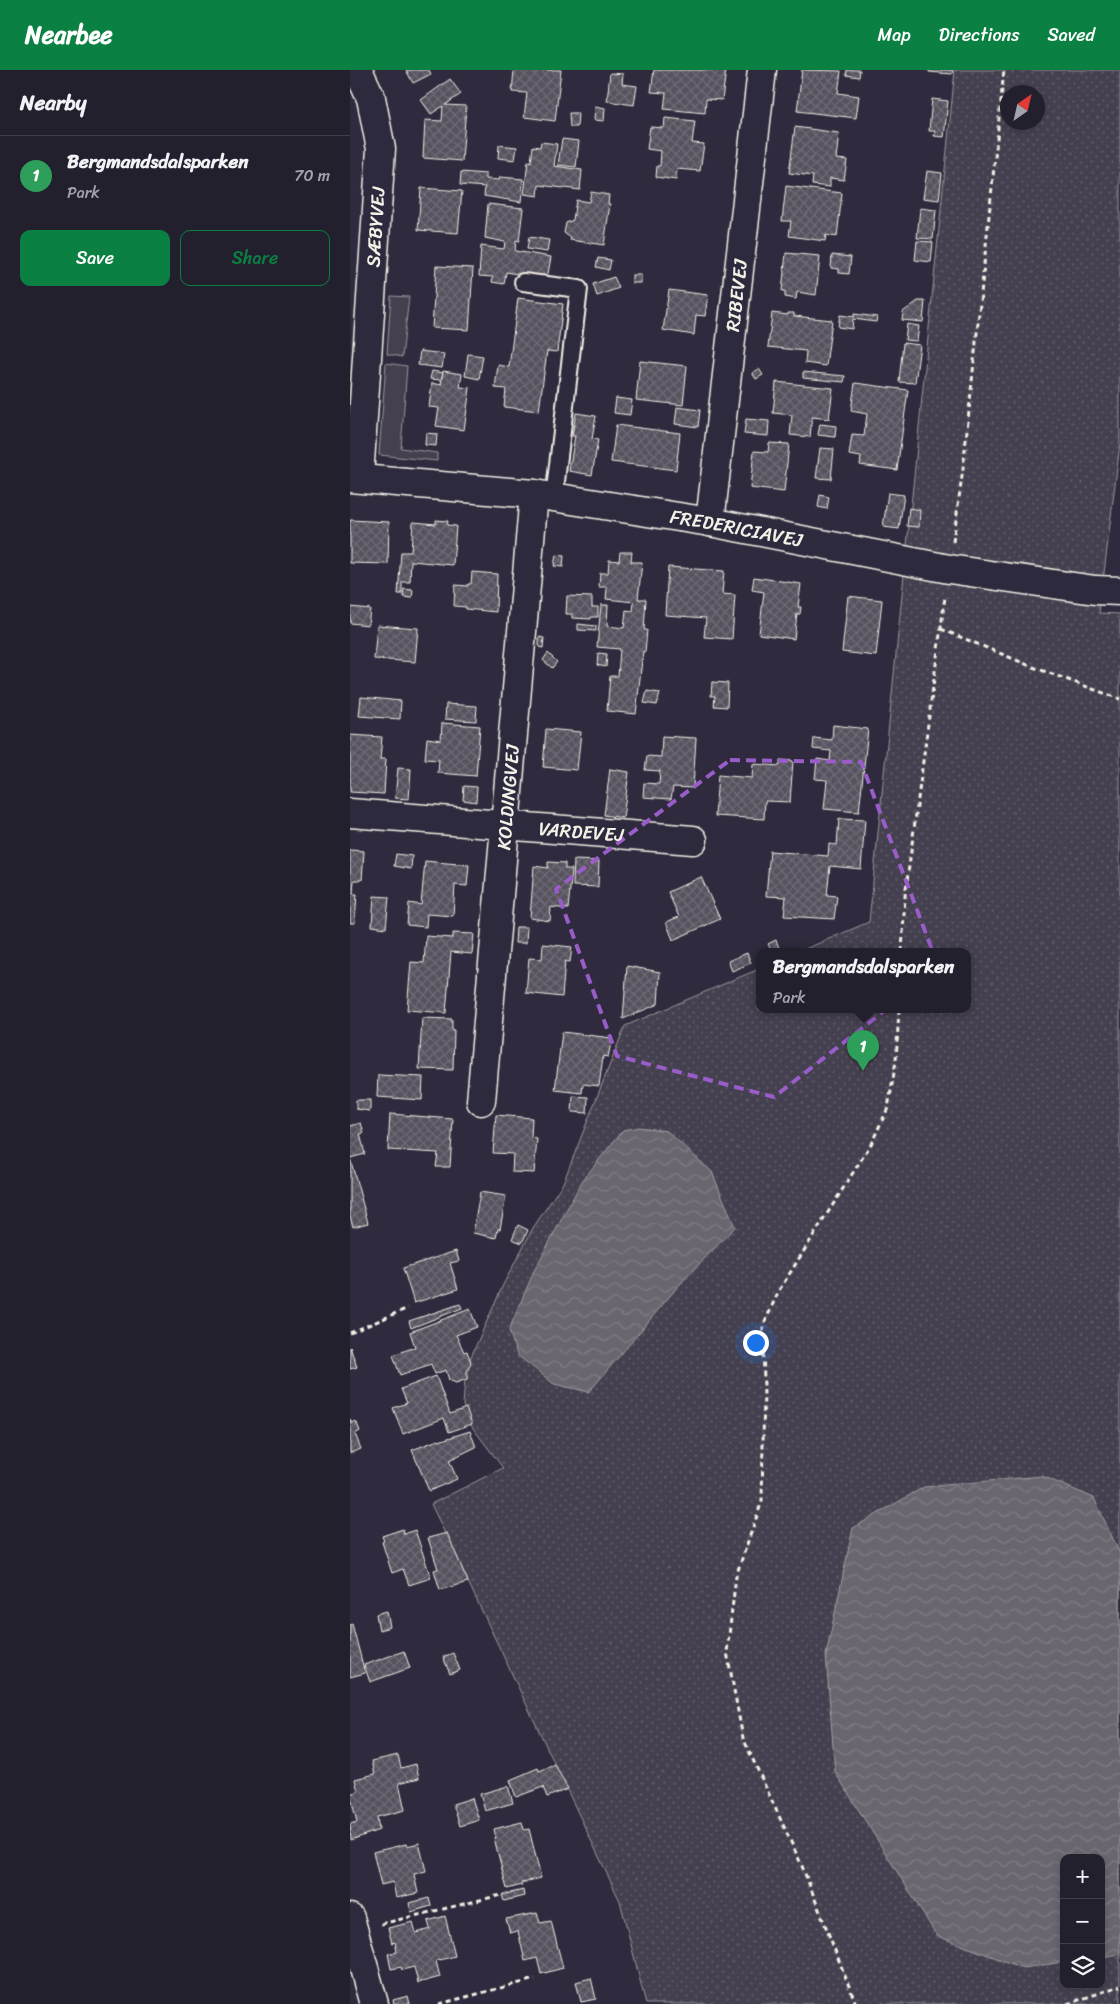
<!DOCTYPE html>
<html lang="en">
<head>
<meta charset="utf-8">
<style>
  body { margin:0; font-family:Sriracha,sans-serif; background:#2f2d3a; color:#f1f3f6 }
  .controls { position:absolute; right:15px; bottom:15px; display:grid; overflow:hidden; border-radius:10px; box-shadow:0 2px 8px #0003 }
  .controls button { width:45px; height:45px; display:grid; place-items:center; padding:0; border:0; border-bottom:1px solid #403e4a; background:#23202e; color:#f1f3f6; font:25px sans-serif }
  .compass { position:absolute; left:650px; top:15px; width:45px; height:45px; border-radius:50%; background:#23202e; box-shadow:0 2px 8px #0003; rotate:34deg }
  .you { position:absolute; left:405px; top:1272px; width:18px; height:18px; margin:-12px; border:4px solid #fff; border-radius:50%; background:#1a73e8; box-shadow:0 0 0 8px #1a73e833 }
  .badge { display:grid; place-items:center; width:32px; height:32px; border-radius:50%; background:#0b8043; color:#fff; font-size:16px; font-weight:700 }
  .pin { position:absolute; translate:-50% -41px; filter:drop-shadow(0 1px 2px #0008) }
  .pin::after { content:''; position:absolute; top:26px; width:18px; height:15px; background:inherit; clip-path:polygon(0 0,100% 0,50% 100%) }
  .popup { position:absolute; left:406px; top:878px; width:215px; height:65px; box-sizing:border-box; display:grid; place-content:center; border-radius:10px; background:#23202e; filter:drop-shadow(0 1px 4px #0005); font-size:16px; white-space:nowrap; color:#a3a3aa }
  .popup b { font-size:19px; color:#f1f3f6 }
  .popup::after { content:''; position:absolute; left:50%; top:100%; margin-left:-10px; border:10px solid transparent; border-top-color:#23202e }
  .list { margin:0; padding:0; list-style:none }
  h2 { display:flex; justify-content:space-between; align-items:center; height:65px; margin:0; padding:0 20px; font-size:21px }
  h2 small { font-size:16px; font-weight:400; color:#a3a3aa }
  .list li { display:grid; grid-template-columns:32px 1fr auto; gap:15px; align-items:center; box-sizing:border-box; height:80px; padding:0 20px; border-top:1px solid #403e4a }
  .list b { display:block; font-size:19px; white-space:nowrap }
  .list p { margin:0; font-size:16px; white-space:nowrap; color:#a3a3aa }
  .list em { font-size:16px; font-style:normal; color:#a3a3aa }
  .actions { display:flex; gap:10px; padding:15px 20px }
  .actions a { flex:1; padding:11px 0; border:1px solid #0b8043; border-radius:10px; text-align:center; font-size:18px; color:#0b8043 }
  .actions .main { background:#0b8043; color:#fff }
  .icon { flex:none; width:28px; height:28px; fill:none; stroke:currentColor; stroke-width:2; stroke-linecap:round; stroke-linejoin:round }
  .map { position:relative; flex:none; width:770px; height:1934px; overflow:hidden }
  header { display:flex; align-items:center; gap:30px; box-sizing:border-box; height:70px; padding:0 25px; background:#0b8043; color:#fff }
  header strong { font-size:24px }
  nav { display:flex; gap:28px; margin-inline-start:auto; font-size:18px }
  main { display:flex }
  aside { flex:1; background:#23202e }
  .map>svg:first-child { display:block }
  .grass { fill:#454050; stroke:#9c989c }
  .park { fill:url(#park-dots); stroke:#9c989c; fill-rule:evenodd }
  .water { fill:url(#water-waves); stroke:#a19ea0 }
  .building { fill:url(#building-cross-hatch); stroke:#f4f1e8 }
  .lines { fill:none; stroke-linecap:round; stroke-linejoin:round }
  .lane-casing { stroke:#f4f1e8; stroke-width:20 }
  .street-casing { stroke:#f4f1e8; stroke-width:31 }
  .path { stroke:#f4f1e8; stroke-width:3; stroke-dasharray:5 4; stroke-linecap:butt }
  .lane { stroke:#2f2a3d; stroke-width:16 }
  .street { stroke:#2f2a3d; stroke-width:28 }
  .marked { fill:none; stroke:#995dc9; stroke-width:4; stroke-dasharray:10 6; stroke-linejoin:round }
  .labels { text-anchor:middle; stroke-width:4; stroke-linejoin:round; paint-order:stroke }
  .street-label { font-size:19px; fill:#f4f1e8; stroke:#2f2a3d }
</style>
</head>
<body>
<header>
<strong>Nearbee</strong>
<nav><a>Map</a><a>Directions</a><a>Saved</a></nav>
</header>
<main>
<aside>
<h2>Nearby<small></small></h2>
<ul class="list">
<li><span class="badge" style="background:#2e9e5b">1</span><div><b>Bergmandsdalsparken</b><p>Park</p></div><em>70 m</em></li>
</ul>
<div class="actions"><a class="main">Save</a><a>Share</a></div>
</aside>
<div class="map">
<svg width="770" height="1934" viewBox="0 0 770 1934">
  <defs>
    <pattern id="park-dots" width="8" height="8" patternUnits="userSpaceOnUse" patternTransform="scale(1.25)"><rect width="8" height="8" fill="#454050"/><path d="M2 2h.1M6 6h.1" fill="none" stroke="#605c69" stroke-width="1.8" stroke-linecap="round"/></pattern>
    <pattern id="water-waves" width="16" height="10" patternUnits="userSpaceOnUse" patternTransform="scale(1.25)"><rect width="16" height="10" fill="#6a6670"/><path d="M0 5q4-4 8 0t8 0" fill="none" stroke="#807c84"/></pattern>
    <pattern id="building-cross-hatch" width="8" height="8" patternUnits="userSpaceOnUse" patternTransform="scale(1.25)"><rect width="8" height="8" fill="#56525f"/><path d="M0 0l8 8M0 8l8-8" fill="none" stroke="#6f6b76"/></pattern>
  </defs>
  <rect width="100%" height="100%" fill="#2f2a3d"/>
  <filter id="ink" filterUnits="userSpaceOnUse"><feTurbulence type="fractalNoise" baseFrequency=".02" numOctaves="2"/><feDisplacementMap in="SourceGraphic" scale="10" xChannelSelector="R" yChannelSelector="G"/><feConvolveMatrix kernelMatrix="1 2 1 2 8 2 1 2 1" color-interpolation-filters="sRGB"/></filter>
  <g filter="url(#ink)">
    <g class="grass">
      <polygon points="41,226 59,227 52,287 37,284"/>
      <polygon points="36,293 57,296 51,378 87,383 87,391 29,385"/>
    </g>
    <path class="park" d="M605,0h165v374l-21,169 21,1v1390h-474l-26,-103 -189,-397 72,-36 -33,-44 -7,-19 2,-26 5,-20 33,-74 30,-57 30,-45 62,-157 134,-57v41h208v-58h-169l71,-30zM658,22h30v30h-30zM714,1788h37v127h-37z"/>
    <g class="water">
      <polygon points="289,1057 317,1061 362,1102 385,1157 330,1214 239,1322 204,1314 167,1285 159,1260 184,1201 232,1111 273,1060"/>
      <polygon points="692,1406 744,1428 770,1484 770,1884 751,1887 751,1788 714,1788 714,1892 673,1898 587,1866 485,1702 476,1585 503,1458 574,1417"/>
    </g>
    <g class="building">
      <polygon points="56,0 79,0 81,4 63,13"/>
      <polygon points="164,0 211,0 205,51 174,47 177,23 162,22"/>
      <polygon points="304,0 376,0 372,30 356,29 355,43 314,39 316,23 301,22"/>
      <polygon points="452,0 491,1 488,23 509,26 506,48 447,41"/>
      <polygon points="497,0 510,0 509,7 496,5"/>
      <polygon points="579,0 603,0 602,4 579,2"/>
      <polygon points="260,3 273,4 272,14 287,16 284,35 257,31"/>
      <polygon points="100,9 111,24 95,35 116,36 112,91 73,88 75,50 92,51 93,36 81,44 71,30"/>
      <polygon points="582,29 598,31 594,67 584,66 585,61 579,61"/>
      <polygon points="245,36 255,38 254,51 244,50"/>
      <polygon points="219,43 228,43 227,57 220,57"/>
      <polygon points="315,48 345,51 342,73 354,74 350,101 327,99 326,110 306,107 307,96 310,96 311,81 297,79 300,57 314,58"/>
      <polygon points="445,57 489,63 486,89 497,90 494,110 480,108 480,117 462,115 463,106 439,103"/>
      <polygon points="212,69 229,71 226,97 208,95"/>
      <polygon points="191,72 207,74 204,96 232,100 230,120 189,115 188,126 174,124 178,91 181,92 183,76 190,77"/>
      <polygon points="149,75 167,77 165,90 148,88"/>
      <polygon points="577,101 592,103 589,130 573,128"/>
      <polygon points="111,102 136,104 136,109 149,110 150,107 173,109 171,132 134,126 135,117 110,115"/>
      <polygon points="436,116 492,123 487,167 476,165 475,171 439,166 441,151 432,151"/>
      <polygon points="71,118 112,121 108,163 68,160"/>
      <polygon points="241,122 259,125 258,134 260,134 254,175 220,170 221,168 214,163 216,153 223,150 226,130 239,132"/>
      <polygon points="138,134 173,138 169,171 166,170 165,181 201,187 197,209 156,202 154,214 142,212 143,207 129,206 131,176 154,179 155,172 135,168"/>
      <polygon points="570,138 586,140 583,169 567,168"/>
      <polygon points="179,167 199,170 197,182 177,179"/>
      <polygon points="567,171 583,172 581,192 565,190"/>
      <polygon points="436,183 470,186 466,225 447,222 446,229 435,227 435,221 432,221"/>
      <polygon points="482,185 501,187 499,204 489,203 489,199 481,198"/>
      <polygon points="248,188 261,190 259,200 246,197"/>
      <polygon points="86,196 123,198 119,260 82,258"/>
      <rect x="282" y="205" width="9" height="8"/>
      <polygon points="264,207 269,218 247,226 243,214"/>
      <polygon points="319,220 358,225 355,246 346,245 344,265 313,260"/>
      <polygon points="168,228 213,234 207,282 197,281 189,341 154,337 156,319 145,318 148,295 159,297"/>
      <polygon points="568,231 575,231 573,252 552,250 553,242"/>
      <polygon points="422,243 438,245 438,243 444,243 444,246 482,250 476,296 455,293 456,281 418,277"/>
      <polygon points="504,244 527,247 526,252 503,249 502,259 488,257 490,245 504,247"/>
      <polygon points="557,254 569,256 567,271 555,270"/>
      <polygon points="553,273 570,275 565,313 549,312"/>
      <polygon points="70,281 94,284 92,298 68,295"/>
      <polygon points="118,284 133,286 129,309 115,306"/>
      <polygon points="290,291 337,296 333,335 286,330"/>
      <polygon points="409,299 413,305 406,309 402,303"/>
      <polygon points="82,301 93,303 91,310 80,309"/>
      <polygon points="93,301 112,304 110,317 120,318 114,360 86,356 89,338 79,337 82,313 91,315"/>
      <polygon points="453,302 495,306 494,312 453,308"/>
      <polygon points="426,312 483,318 479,349 462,347 460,367 440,365 442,345 423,343"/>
      <polygon points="505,313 558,320 547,400 510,395 511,387 499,385 502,365 514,366 517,344 501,341"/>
      <polygon points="266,328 282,330 280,345 264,343"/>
      <polygon points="327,337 350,340 348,357 325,354"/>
      <polygon points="226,343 246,346 242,369 248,370 242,405 219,401 225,366 222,366"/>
      <polygon points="396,349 419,351 418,366 394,364"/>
      <polygon points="470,354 486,356 485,367 468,365"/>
      <polygon points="266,355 330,363 326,400 261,392"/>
      <polygon points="76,363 87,364 86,376 75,375"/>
      <polygon points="419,373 439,374 434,422 400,418 404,381 418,382"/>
      <polygon points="470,378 484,379 481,409 466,408"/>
      <polygon points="538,423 554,425 549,459 533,457"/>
      <polygon points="470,425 479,427 477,439 468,437"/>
      <polygon points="559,438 570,440 569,457 557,456"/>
      <polygon points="0,450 39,452 38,494 0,493"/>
      <polygon points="86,450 98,451 97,455 106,456 103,495 61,491 60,512 52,512 52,524 48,524 51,482 61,482 63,452 86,454"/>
      <polygon points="270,482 282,482 281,492 292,492 288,529 296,529 294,560 297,560 295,582 293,581 286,644 257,641 260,606 268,606 270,579 247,577 251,535 258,535 257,556 274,558 276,540 283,541 284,532 256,529 257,517 249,517 250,503 258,503 259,490 269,491"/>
      <polygon points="206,485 214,486 213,497 204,496"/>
      <polygon points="318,497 374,501 372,524 385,525 382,569 354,567 356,548 315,545"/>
      <polygon points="122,502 147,504 146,542 116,539 116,537 104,536 105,515 118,516 118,514 121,514"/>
      <polygon points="404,507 451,514 448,537 451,537 450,544 447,544 444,569 409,564 414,522 402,520"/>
      <polygon points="54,519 63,520 62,528 53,527"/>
      <polygon points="217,526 242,527 242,537 248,537 248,547 241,547 241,549 222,548 222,544 216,544"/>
      <polygon points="498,526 532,530 526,586 492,582"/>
      <polygon points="0,537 20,539 18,555 0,553"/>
      <polygon points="228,554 246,556 246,561 228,560"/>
      <polygon points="27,555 68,558 65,592 24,589"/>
      <polygon points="189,567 194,568 193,578 189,577"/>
      <polygon points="198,583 207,592 202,598 193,590"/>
      <polygon points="248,583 257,584 256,597 247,595"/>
      <polygon points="362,612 378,613 377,637 364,636 365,626 361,626"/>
      <polygon points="297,621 310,623 307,635 294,633"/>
      <polygon points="11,627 51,631 50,649 9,646"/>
      <polygon points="96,634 127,636 126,651 95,649"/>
      <polygon points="92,653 130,656 126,706 88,703 89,690 75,689 77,668 91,670"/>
      <polygon points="483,655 518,659 509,742 474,739 477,710 465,709 467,689 480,691 481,681 463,679 464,668 482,670"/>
      <polygon points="196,659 231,662 227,700 193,697"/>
      <polygon points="0,665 32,667 30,689 36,689 34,724 0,722"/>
      <polygon points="312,666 346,668 343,718 323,717 321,729 293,727 294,713 309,714 310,701 295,700 297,686 311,687"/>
      <polygon points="430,690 443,691 440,732 415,731 414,749 365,746 368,705 402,708 403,694 430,696"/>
      <polygon points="48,698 61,699 59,729 45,728"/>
      <polygon points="260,699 279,702 273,748 254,745"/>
      <polygon points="114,716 127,717 126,732 113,730"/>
      <polygon points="489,749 515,750 511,799 480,796 477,825 487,826 484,849 434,846 436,827 416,826 420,781 478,786 479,774 487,775"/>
      <polygon points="0,780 14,781 12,810 4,810 3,824 7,824 5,853 0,853"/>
      <polygon points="46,784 62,786 61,799 44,796"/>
      <polygon points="224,790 249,791 248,817 223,816"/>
      <polygon points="75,791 119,795 117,816 105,815 103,846 77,844 76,857 57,855 59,833 71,835"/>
      <polygon points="198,792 215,793 215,799 222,799 218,839 201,837 200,851 180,848 184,796 198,798"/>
      <polygon points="351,807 370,849 323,870 316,852 329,847 318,822"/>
      <polygon points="24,826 39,827 36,858 22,856"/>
      <polygon points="166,857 177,857 176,873 165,873"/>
      <polygon points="103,863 124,864 122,884 101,882 96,943 57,940 61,892 74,893 76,866 103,868"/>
      <polygon points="426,870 430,880 422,882 418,874"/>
      <polygon points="193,874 222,877 220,892 215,891 212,927 176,923 179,888 192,889"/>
      <polygon points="397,883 401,893 382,901 378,891"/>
      <polygon points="277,896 310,902 308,934 273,949"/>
      <polygon points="72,948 102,949 102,960 104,960 103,1000 69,999"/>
      <polygon points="212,962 262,968 258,987 253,986 249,1016 233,1014 232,1023 205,1020"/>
      <polygon points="28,1005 73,1007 72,1030 27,1027"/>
      <polygon points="223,1026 238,1027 237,1043 222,1042"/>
      <polygon points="6,1030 20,1030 20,1041 6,1039"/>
      <polygon points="40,1044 103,1049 100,1097 86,1097 88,1083 38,1080"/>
      <polygon points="146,1045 182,1048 181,1068 187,1069 184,1103 162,1102 163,1084 143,1083"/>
      <polygon points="11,1053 14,1063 10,1064 15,1084 0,1088 18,1153 3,1157 0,1146 0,1056"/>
      <polygon points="130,1122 156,1126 150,1159 148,1159 146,1168 123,1163"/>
      <polygon points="168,1155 178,1160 172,1173 162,1169"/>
      <polygon points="106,1181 109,1191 100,1193 108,1219 64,1233 53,1198"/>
      <polygon points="110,1234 112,1238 61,1258 59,1251"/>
      <polygon points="120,1239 127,1257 106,1265 114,1282 117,1281 121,1292 117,1302 117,1309 106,1313 99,1310 96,1300 85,1304 81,1294 50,1305 43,1285 65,1277 60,1262"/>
      <polygon points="0,1277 7,1297 0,1299"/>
      <polygon points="86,1306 100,1344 116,1338 122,1354 99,1362 94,1348 53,1364 43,1338 57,1333 51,1319"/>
      <polygon points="0,1349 2,1353 6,1351 10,1361 5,1364 11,1379 0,1383"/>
      <polygon points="120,1361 126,1377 99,1390 107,1409 79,1421 62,1380 88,1370 89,1371"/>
      <polygon points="53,1459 54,1464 65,1460 81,1508 59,1515 53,1499 42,1503 32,1472 34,1471 32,1466"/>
      <polygon points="97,1463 118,1512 90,1520 84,1500 88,1499 78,1468"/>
      <polygon points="37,1541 40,1557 29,1560 26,1544"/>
      <polygon points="2,1554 15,1603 0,1607 0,1555"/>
      <polygon points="54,1581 60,1598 20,1612 14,1595"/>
      <polygon points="103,1583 110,1600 100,1604 93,1587"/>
      <polygon points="48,1685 51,1698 66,1694 69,1708 49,1713 55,1740 27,1747 29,1760 1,1770 0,1754 7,1752 0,1724 8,1721 5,1709 25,1704 22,1691"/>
      <polygon points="205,1695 218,1719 197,1727 193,1717 166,1727 160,1710 188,1698 189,1701"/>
      <polygon points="158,1716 163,1733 135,1741 130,1724"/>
      <polygon points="122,1728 129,1750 110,1756 103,1734"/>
      <polygon points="172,1752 174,1760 179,1759 191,1808 171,1813 172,1815 157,1819 144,1768 146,1768 144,1759"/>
      <polygon points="69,1773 76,1801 64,1804 68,1823 46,1828 43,1812 31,1815 23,1782 56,1774 57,1776"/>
      <polygon points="173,1820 174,1826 154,1831 152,1825"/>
      <polygon points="79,1828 81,1836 61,1842 59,1833"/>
      <polygon points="187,1843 190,1853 201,1851 213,1898 191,1904 187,1888 175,1891 168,1861 160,1863 156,1849"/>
      <polygon points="95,1846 105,1886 86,1891 90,1907 68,1913 64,1897 52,1900 51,1897 41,1899 38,1884 47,1882 45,1872 42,1873 38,1858 63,1852 66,1863 80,1859 78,1851"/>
      <polygon points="241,1908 246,1929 231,1932 226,1912"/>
      <polygon points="58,1926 60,1934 44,1934 43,1930"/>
    </g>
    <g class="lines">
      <defs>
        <polyline id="lane" points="173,212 229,219 204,428"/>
        <g id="street">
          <polyline points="8,0 21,28 31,79 9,407"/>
          <path id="s1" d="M0,408l184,16 176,28 239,47 146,21 25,1"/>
          <path id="s2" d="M360,452l52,-452"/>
          <path id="s3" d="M0,743l343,27"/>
          <path id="s4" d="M131,1031l53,-607"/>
          <polyline points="0,1848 24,1934"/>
        </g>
      </defs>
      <use href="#lane" class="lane-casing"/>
      <use href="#street" class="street-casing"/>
      <g class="path">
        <polyline points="603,472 613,399 654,0"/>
        <polyline points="591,559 683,597 770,629"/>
        <polyline points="552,882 555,826 595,527"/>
        <polyline points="0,1263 58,1238"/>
        <polyline points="31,1854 151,1825"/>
        <polyline points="89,1934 185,1909"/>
        <polyline points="506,1934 452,1796 393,1668 377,1582 386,1506 412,1431 414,1318 413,1257 428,1222 521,1074 538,1038 546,991 549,940"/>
        <polyline points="717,1934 770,1916"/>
      </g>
      <use href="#lane" class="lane"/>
      <use href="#street" class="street"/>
    </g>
  </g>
  <path class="marked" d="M380,690l131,2 78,206 -165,129 -157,-41 -61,-167z"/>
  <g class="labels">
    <g class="street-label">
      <text transform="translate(25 157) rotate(-86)" y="7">SÆBYVEJ</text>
      <text dy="7" stroke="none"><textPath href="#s2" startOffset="228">RIBEVEJ</textPath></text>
      <text dy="7" stroke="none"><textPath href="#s1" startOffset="390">FREDERICIAVEJ</textPath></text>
      <text dy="7" stroke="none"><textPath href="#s4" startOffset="305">KOLDINGVEJ</textPath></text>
      <text dy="7" stroke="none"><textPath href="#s3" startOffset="232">VARDEVEJ</textPath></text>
    </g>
  </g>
</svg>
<div class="controls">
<button>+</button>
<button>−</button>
<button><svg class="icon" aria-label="layers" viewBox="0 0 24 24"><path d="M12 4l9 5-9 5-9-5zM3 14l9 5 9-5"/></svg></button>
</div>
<svg class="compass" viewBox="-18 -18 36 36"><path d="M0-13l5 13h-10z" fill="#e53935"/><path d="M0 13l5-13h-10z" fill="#a3a3aa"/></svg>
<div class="you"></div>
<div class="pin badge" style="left:513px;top:1001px;background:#2e9e5b">1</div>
<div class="popup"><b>Bergmandsdalsparken</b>Park</div>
</div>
</main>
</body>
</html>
